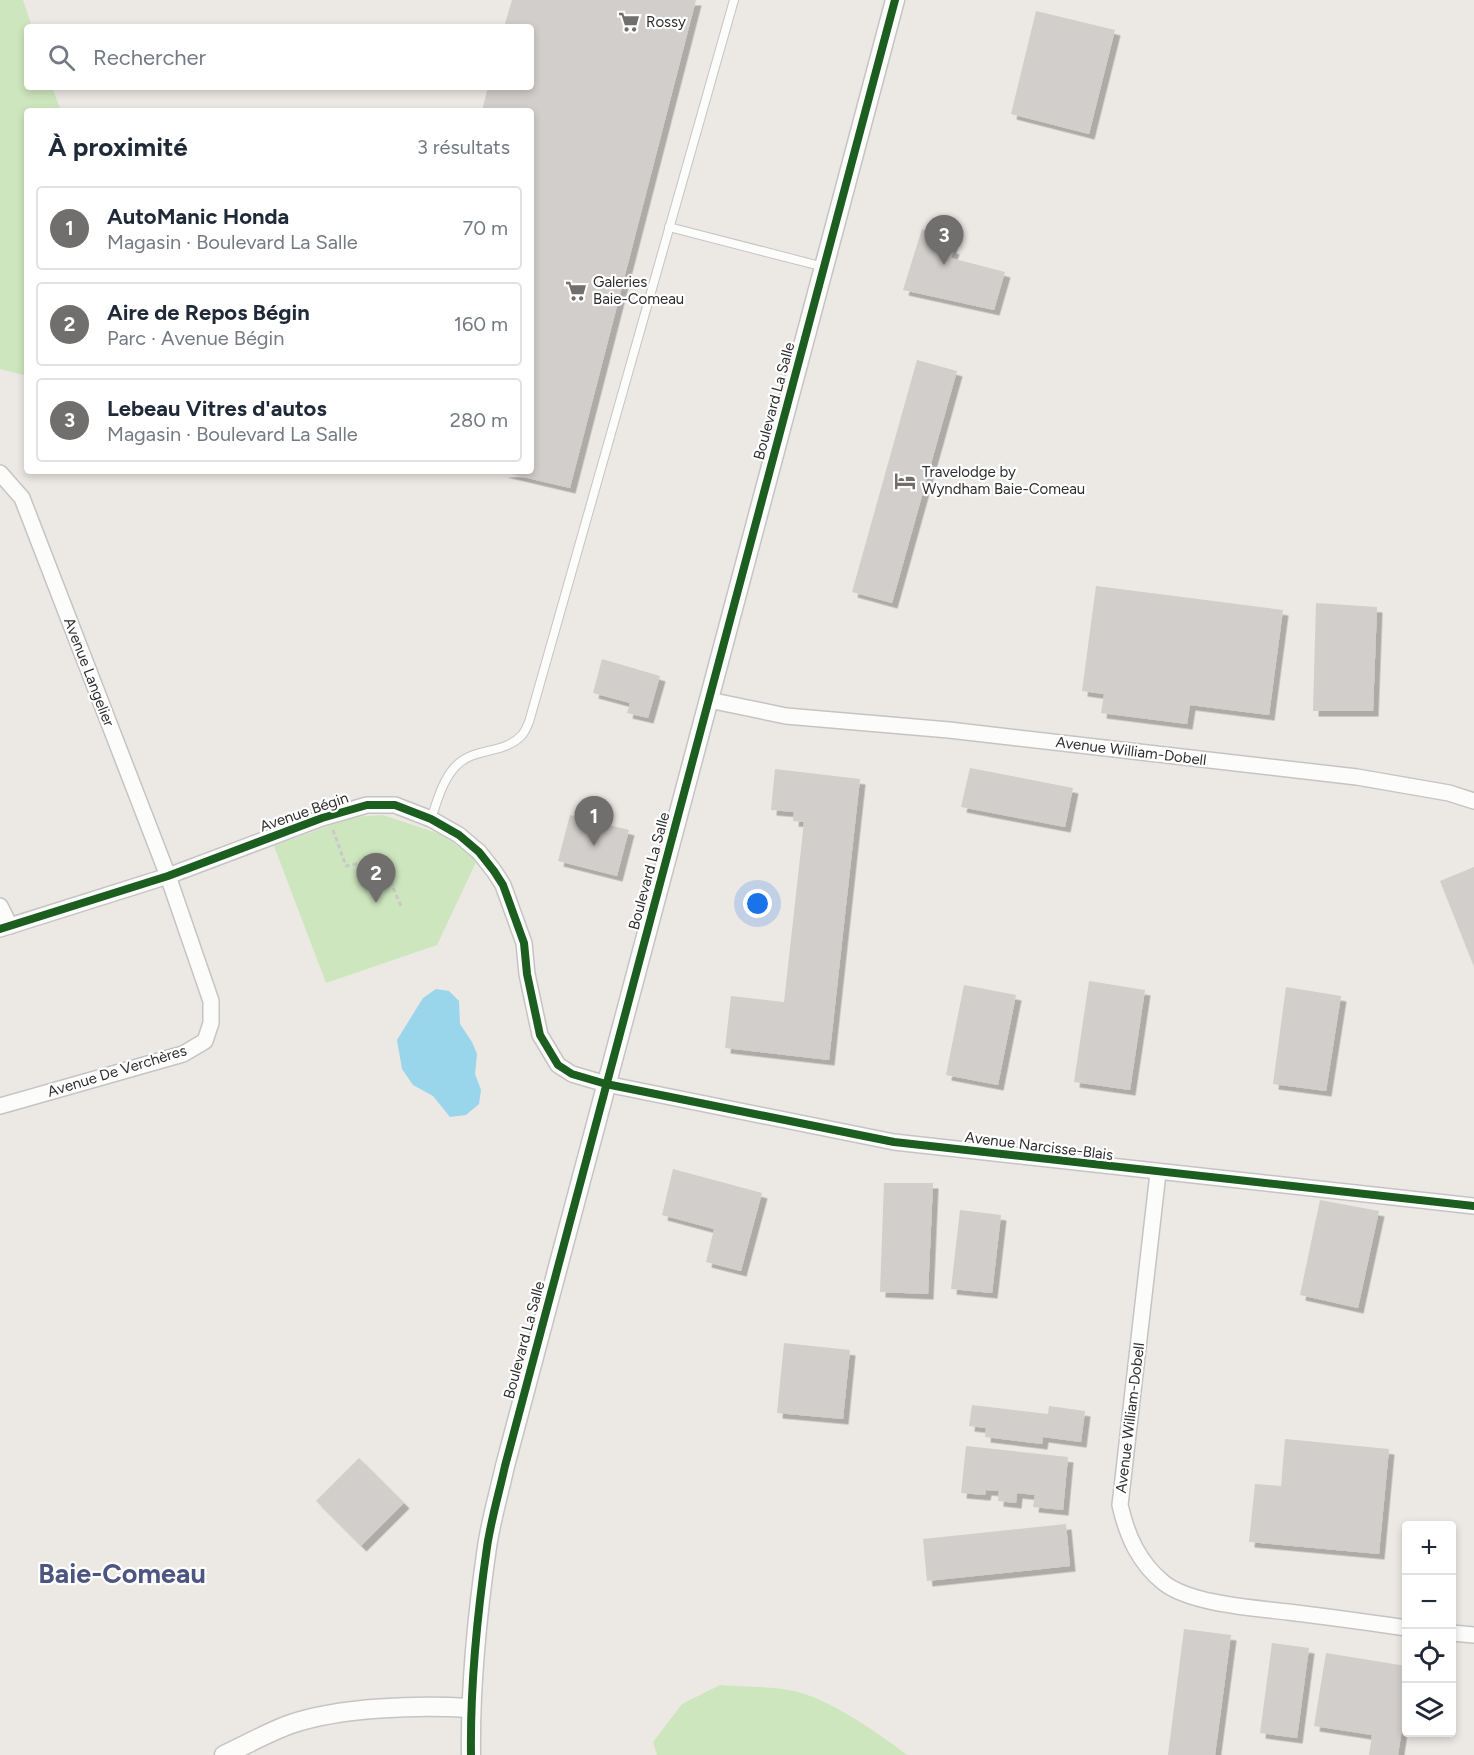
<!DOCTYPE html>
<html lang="fr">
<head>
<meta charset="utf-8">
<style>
  body { margin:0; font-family:Figtree,sans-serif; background:#f2f2f3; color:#1f2937 }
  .controls { position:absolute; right:18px; bottom:18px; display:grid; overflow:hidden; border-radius:6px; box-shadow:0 3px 9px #0003 }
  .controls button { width:54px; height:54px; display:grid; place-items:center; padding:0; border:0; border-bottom:2px solid #e0e1e3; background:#fff; color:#1f2937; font:30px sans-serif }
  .you { position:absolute; left:758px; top:904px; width:21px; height:21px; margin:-15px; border:4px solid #fff; border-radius:50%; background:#1a73e8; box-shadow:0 0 0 9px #1a73e833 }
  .badge { display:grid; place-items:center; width:39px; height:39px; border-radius:50%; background:#706f6e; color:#fff; font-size:20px; font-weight:700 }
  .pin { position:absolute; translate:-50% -50px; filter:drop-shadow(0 2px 3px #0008) }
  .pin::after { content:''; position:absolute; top:32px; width:21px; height:18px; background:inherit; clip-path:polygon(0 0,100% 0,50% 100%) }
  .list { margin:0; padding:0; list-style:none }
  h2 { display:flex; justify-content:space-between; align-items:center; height:78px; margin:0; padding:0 24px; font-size:26px }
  h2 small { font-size:20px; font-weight:400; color:#747a83 }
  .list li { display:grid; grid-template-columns:39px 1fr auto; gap:18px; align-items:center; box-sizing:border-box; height:84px; margin:0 12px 12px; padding:0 12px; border:2px solid #e0e1e3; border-radius:6px }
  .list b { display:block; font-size:22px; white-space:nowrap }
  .list p { margin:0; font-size:20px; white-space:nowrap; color:#747a83 }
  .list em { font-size:20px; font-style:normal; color:#747a83 }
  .icon { flex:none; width:33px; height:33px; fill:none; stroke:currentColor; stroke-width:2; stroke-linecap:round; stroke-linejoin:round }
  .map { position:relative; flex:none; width:1474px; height:1755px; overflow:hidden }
  .search { position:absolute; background:#fff; box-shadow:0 3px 9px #0003; left:24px; top:24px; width:510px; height:66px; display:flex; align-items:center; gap:15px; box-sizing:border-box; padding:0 21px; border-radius:6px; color:#747a83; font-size:22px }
  .panel { position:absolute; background:#fff; box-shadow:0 3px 9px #0003; left:24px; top:108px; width:510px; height:366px; border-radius:6px }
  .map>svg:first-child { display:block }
  .green { fill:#cee6be }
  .water { fill:#99d6ec }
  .building { fill:#d1cecb; filter:url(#shadow) }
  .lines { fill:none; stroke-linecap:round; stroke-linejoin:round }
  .service-casing { stroke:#c5c4c5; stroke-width:10 }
  .minor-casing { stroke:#c5c4c5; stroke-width:18 }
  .tertiary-casing { stroke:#c5c4c5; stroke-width:21 }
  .path { stroke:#c9c9c8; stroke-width:3; stroke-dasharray:4.5 3; stroke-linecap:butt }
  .service { stroke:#fcfcfb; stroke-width:8 }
  .minor { stroke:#fcfcfb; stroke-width:15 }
  .tertiary { stroke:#fcfcfb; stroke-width:18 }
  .cycleway-casing { stroke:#fff; stroke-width:11 }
  .cycleway { stroke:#1b5e20; stroke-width:8 }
  .labels { text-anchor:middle; stroke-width:4.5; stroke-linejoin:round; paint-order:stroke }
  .poi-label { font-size:15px; fill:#2e2e2e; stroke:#fff; text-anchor:start }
  .street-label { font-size:15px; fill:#2e2e2e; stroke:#fff }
  .town-label { font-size:27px; font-weight:bold; fill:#4d5680; stroke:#fff }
</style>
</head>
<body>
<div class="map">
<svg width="1474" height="1755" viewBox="0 0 1474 1755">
  <defs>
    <filter id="shadow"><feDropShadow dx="5.5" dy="5.5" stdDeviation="0" flood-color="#0004"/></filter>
  </defs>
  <rect width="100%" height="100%" fill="#ece8e4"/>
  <g class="green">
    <polygon points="0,0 23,0 32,27 27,27 27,87 52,87 61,111 27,111 27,376 0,369"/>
    <polygon points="383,815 443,835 477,860 437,945 326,983 274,846 353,817"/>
    <path d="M720,1685c24,2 50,1 74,6 34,7 86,43 113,64h-250l-4,-13 29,-38z"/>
  </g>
  <polygon class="water" points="436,989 449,991 459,1001 460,1024 472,1042 477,1054 475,1074 481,1090 479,1104 466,1115 450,1117 433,1096 413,1085 402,1069 397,1040 423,998"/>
  <g class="building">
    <polygon points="512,0 696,0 570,488 502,472 531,471 531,111 482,111 488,87 531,87 531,27 504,27"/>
    <polygon points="1036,11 1115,30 1089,134 1011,114"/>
    <polygon points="922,229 953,240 951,248 954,249 951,258 1005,272 994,310 903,290"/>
    <polygon points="917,360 957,371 892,603 852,592"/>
    <polygon points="1096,586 1283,610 1269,715 1190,705 1187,724 1101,713 1104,694 1082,691"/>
    <polygon points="1316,603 1377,607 1373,711 1313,711"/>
    <polygon points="602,659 660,676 648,718 627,713 630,703 593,693"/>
    <polygon points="970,768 1073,788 1065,827 961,807"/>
    <polygon points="775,769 860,779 829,1060 725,1048 731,996 784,1002 804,822 793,821 794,812 771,810"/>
    <polygon points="570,815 629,830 617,876 558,861"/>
    <polygon points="1474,867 1474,967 1440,881"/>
    <polygon points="1089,981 1145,990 1130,1090 1074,1082"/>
    <polygon points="964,985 1016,995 998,1085 946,1075"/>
    <polygon points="1286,987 1341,996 1326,1091 1273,1084"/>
    <polygon points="673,1169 762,1193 741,1271 706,1262 714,1229 662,1215"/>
    <polygon points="884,1183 933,1183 928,1294 880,1292"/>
    <polygon points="1320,1200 1379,1211 1358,1308 1300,1295"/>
    <polygon points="960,1210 1001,1215 992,1293 951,1289"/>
    <polygon points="784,1343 850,1350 843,1419 777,1413"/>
    <polygon points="972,1405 1048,1414 1049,1406 1085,1411 1081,1442 1043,1437 1042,1444 985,1437 986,1428 969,1426"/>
    <polygon points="1285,1439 1389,1449 1379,1554 1249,1542 1255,1484 1281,1486"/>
    <polygon points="966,1446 1068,1457 1063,1510 1033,1507 1035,1495 1017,1493 1016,1503 998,1501 999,1491 986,1490 985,1495 961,1493"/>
    <polygon points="359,1458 404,1503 361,1546 316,1501"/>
    <polygon points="1066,1524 1070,1566 927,1581 923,1539"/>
    <polygon points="1184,1629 1231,1635 1215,1755 1168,1755"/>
    <polygon points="1272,1643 1309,1648 1297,1738 1260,1733"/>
    <polygon points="1326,1653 1406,1666 1406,1703 1398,1755 1369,1755 1372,1735 1314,1726"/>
  </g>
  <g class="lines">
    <defs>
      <g id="service">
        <polyline points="669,227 824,267"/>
        <path d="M431,819c6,-17 11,-38 24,-52 17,-20 49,-12 67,-32 3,-3 5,-9 7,-13l205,-722"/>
      </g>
      <g id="minor">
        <polyline points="0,473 22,498 168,876 211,1001 211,1023 205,1041 183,1054 0,1106"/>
        <polyline points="709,700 786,716 949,730 1357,777 1449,793 1474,801"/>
        <polyline points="0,906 10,926"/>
        <polyline points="0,929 168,876 322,818 367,805 395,805 431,819 459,835 479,852 494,871 503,885 524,943 527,974 540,1035 558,1065 572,1074 606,1084 894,1142 1474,1206"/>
        <path d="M1158,1173l-38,332c7,31 19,58 44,78 27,21 90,25 124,29 40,5 79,10 118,16"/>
        <polyline points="1452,1633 1474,1635"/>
      </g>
      <g id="tertiary">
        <path d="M224,1755c22,-10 44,-23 67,-31 50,-17 127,-19 179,-16"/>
        <path d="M471,1755c-1,-69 6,-139 16,-208 4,-27 12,-54 18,-81l390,-1466"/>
      </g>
    </defs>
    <use href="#service" class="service-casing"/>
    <use href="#minor" class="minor-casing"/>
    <use href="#tertiary" class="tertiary-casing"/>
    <path class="path" d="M333,830l13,36c6,-1 13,-3 19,-3 21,-1 29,28 36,43"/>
    <use href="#service" class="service"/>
    <use href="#minor" class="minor"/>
    <use href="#tertiary" class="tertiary"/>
    <defs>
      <g id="cycleway">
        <polyline points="0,929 168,876 322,818 367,805 395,805 431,819 459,835 479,852 494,871 503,885 524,943 527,974 540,1035 558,1065 572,1074 606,1084 894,1142 1474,1206"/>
        <path d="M471,1755c-1,-69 6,-139 16,-208 4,-27 12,-54 18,-81l390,-1466"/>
      </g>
    </defs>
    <use href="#cycleway" class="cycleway-casing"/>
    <use href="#cycleway" class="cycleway"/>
  </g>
  <defs>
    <symbol id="supermarket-bare" viewBox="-9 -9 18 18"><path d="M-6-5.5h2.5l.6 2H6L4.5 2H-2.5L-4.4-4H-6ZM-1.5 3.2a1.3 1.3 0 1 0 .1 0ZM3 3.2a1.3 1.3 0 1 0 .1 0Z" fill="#706f6e" stroke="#fff" stroke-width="2.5" paint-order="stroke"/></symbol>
    <symbol id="hotel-bare" viewBox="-9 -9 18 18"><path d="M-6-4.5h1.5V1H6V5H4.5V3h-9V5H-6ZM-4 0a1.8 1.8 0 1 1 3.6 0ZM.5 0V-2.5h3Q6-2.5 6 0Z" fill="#706f6e" stroke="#fff" stroke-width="2.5" paint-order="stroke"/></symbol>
  </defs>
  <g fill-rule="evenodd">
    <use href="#supermarket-bare" x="614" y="7" width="30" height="30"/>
    <use href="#supermarket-bare" x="561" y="276" width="30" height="30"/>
    <use href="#hotel-bare" x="890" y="466" width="30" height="30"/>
  </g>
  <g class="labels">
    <g class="poi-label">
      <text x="646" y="27">Rossy</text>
      <text x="593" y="287">Galeries<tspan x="593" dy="17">Baie-Comeau</tspan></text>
      <text x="922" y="477">Travelodge by<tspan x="922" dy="17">Wyndham Baie-Comeau</tspan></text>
    </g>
    <g class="street-label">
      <text transform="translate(774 401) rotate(-75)" y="5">Boulevard La Salle</text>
      <text transform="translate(89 672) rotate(69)" y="5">Avenue Langelier</text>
      <text transform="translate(1131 751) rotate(7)" y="5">Avenue William-Dobell</text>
      <text transform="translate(304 812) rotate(-19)" y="5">Avenue Bégin</text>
      <text transform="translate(649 871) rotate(-75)" y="5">Boulevard La Salle</text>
      <text transform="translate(117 1071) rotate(-17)" y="5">Avenue De Verchères</text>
      <text transform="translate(1039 1146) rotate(7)" y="5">Avenue Narcisse-Blais</text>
      <text transform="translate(524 1340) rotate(-75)" y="5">Boulevard La Salle</text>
      <text transform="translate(1130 1418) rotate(-83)" y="5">Avenue William-Dobell</text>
    </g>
    <g class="town-label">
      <text x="122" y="1583">Baie-Comeau</text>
    </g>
  </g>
</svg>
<div class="controls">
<button>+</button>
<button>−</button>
<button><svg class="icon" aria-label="locate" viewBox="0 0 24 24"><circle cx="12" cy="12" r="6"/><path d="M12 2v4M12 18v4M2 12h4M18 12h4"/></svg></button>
<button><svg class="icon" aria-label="layers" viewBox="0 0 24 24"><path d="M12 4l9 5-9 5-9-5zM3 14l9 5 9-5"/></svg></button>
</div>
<div class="you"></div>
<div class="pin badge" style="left:594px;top:846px">1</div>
<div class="pin badge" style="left:376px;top:903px">2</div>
<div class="pin badge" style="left:944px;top:265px">3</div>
<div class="search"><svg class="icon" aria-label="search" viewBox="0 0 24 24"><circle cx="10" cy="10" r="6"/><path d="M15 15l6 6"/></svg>Rechercher</div>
<section class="panel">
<h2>À proximité<small>3 résultats</small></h2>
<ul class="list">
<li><span class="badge">1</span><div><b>AutoManic Honda</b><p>Magasin · Boulevard La Salle</p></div><em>70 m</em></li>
<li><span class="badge">2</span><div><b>Aire de Repos Bégin</b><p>Parc · Avenue Bégin</p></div><em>160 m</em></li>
<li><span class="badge">3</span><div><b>Lebeau Vitres d'autos</b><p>Magasin · Boulevard La Salle</p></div><em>280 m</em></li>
</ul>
</section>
</div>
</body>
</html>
